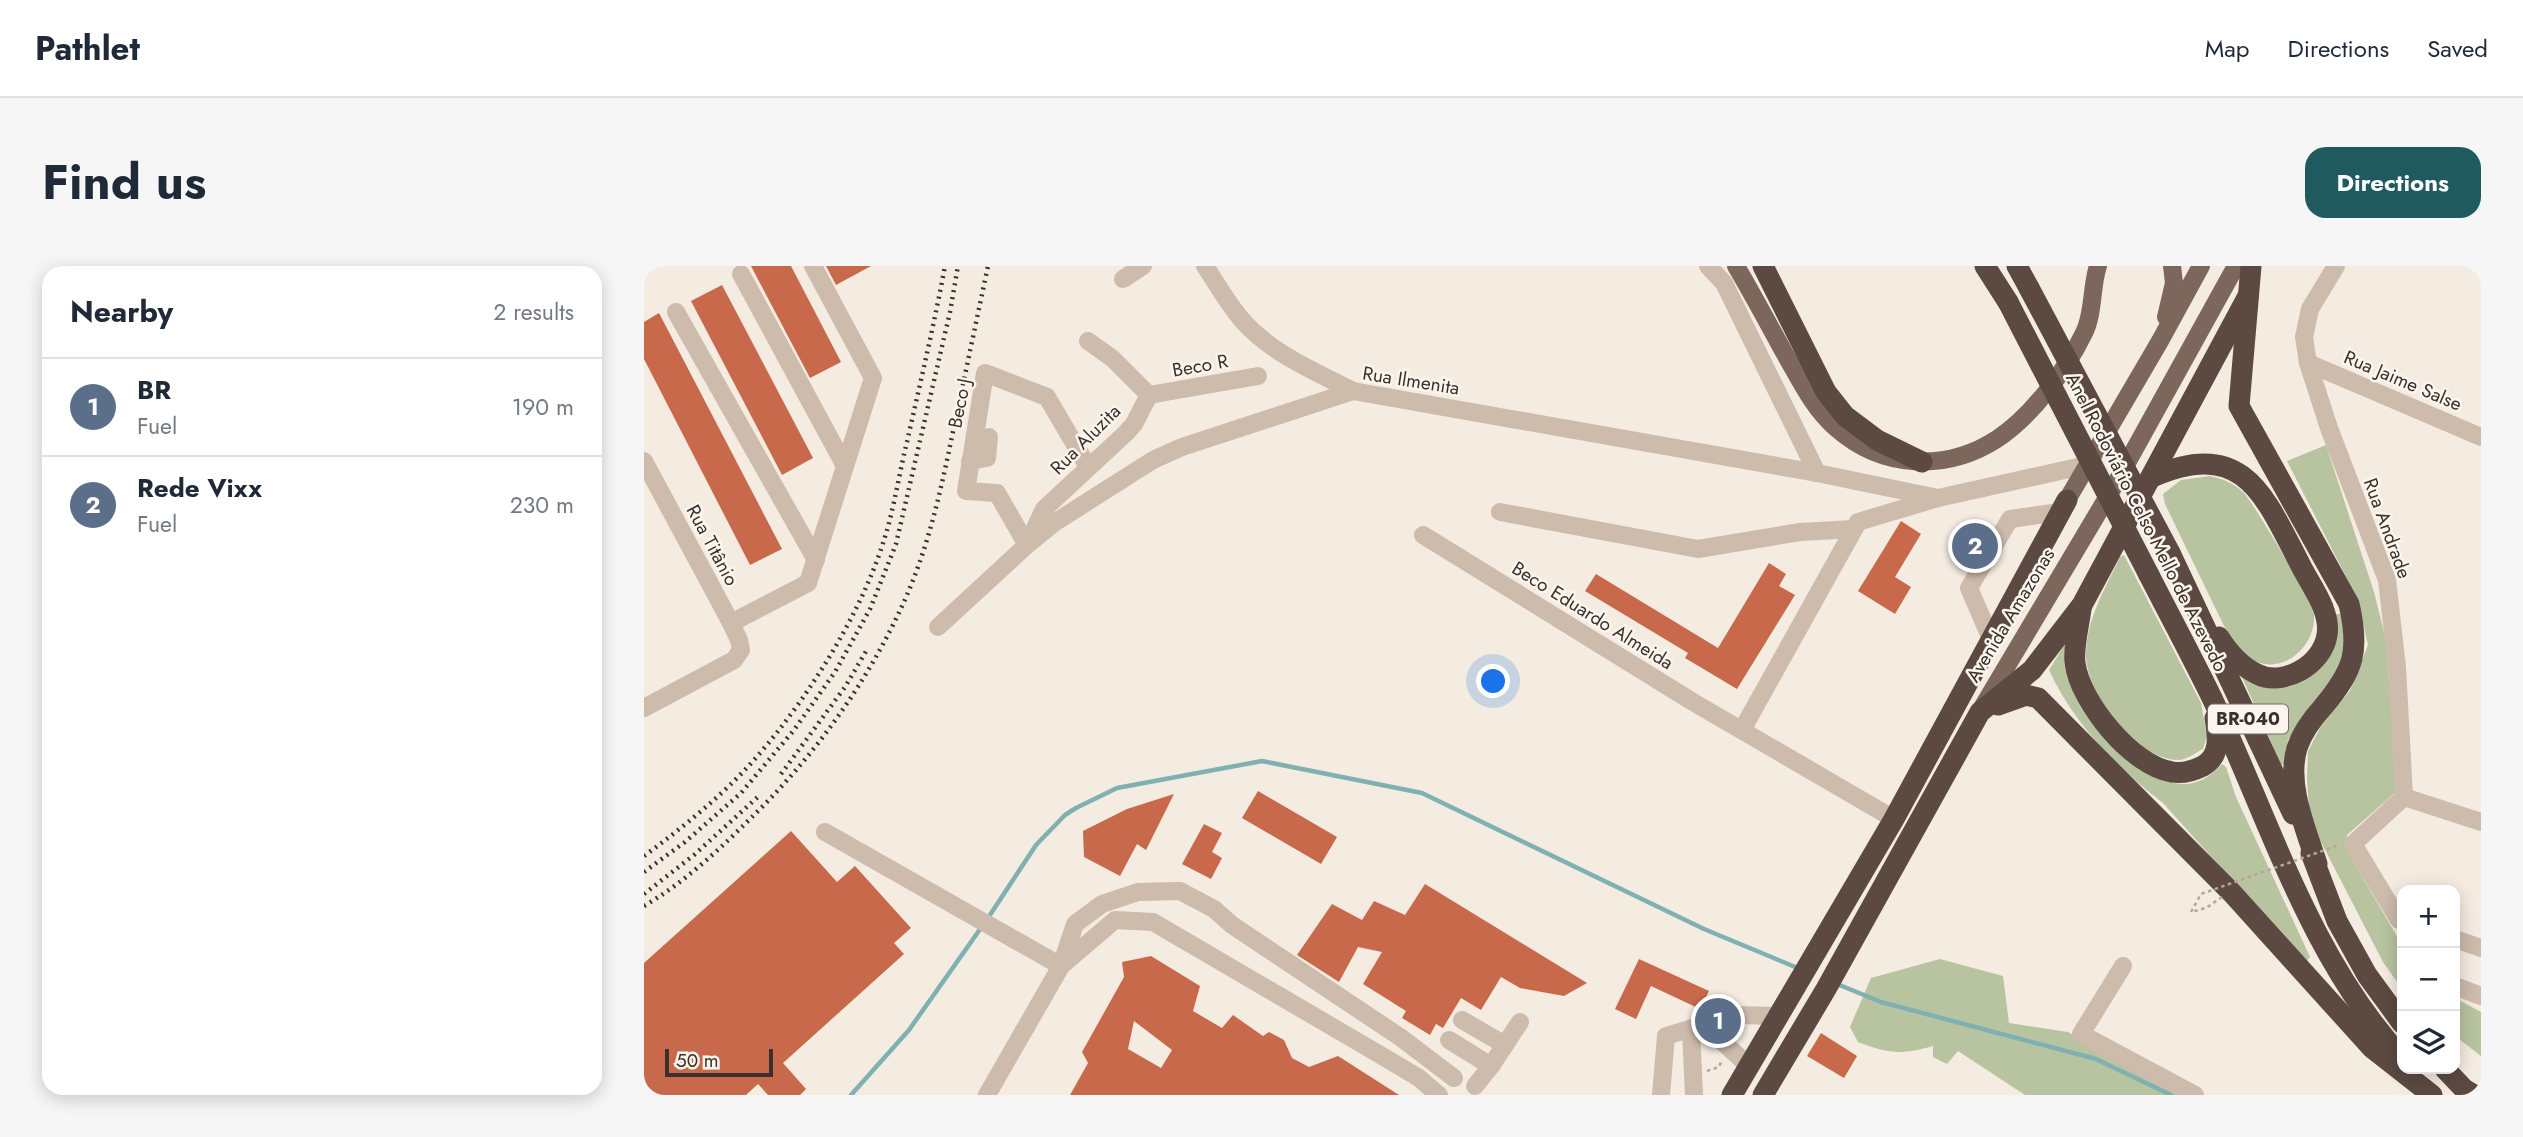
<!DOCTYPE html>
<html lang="en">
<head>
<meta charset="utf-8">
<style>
  body { margin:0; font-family:Jost,sans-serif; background:#f6f6f7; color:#1f2937 }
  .controls { position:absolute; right:21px; bottom:21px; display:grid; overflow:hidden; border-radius:14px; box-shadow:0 4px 18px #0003 }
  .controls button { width:63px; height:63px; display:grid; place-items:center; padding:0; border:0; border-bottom:2px solid #e0e1e3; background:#fff; color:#1f2937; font:35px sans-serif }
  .scale { position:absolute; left:21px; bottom:18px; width:108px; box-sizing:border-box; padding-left:7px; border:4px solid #3b302b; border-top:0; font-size:19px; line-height:24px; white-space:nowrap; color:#3b302b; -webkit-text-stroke:5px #fbf5ee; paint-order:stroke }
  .you { position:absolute; left:850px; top:416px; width:24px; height:24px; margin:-18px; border:5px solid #fff; border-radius:50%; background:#1a73e8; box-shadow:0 0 0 10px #1a73e833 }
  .badge { display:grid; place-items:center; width:46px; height:46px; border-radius:50%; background:#1f5a5e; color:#fff; font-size:23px; font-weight:700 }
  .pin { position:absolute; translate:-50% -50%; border:4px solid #fff; box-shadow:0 2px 7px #0006 }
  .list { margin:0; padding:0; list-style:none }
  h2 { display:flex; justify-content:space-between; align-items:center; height:91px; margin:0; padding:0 28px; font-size:30px }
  h2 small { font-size:23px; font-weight:400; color:#747a83 }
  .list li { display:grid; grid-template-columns:46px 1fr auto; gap:21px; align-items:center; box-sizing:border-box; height:98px; padding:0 28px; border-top:2px solid #e0e1e3 }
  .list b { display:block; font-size:26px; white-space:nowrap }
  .list p { margin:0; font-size:23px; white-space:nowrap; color:#747a83 }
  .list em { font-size:23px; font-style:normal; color:#747a83 }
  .icon { flex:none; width:38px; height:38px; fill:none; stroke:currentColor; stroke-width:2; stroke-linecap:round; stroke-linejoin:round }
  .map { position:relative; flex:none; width:1837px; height:829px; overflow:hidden; border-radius:21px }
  header { display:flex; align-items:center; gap:42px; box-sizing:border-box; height:98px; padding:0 35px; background:#fff; border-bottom:2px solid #e0e1e3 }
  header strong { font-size:33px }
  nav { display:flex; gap:38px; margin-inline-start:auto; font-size:24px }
  .intro { display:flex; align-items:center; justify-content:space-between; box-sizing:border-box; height:168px; padding:0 42px }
  h1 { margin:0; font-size:49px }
  .button { padding:18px 32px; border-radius:21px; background:#1f5a5e; color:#fff; font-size:24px; font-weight:700 }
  main { display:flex; gap:42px; padding:0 42px }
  aside { flex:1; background:#fff; border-radius:21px; box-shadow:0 4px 18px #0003 }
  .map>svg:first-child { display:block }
  .green { fill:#b8c4a0 }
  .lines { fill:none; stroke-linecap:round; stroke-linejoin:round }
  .stream { stroke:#7fb0b2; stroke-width:4.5 }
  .building { fill:#c8694b; fill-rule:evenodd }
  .path { stroke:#b9a596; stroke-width:2.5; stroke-dasharray:3.5 3.5; stroke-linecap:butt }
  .minor { stroke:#cdbbac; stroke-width:18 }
  .major { stroke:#7d675c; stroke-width:18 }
  .highway { stroke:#5c4a42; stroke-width:21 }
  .rail { stroke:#3b302b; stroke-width:4.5; stroke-dasharray:2 5; stroke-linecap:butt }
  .path-bridge { stroke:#b9a596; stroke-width:2.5; stroke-dasharray:3.5 3.5; stroke-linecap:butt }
  .highway-bridge { stroke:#5c4a42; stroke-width:21 }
  .labels { text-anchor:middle; stroke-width:5; stroke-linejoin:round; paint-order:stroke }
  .shield { fill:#fbf5ee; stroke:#756b66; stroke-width:2 }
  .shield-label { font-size:18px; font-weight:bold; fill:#3b302b }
  .street-label { font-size:19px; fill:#3b302b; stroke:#fbf5ee }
</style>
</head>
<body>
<header>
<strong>Pathlet</strong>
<nav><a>Map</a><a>Directions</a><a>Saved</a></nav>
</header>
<div class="intro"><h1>Find us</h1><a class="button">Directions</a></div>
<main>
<aside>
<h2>Nearby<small>2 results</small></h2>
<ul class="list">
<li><span class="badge" style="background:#5c6f8a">1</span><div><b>BR</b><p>Fuel</p></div><em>190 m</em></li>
<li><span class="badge" style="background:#5c6f8a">2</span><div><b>Rede Vixx</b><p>Fuel</p></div><em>230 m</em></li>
</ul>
</aside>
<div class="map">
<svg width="1837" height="829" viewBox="0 0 1837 829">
  <rect width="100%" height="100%" fill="#f4ebe1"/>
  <g class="green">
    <polygon points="1682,179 1730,326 1742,374 1753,525 1703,569 1703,585 1758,679 1758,723 1739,696 1676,574 1665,544 1663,512 1664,485 1677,460 1706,425 1724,379 1714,334 1643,195"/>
    <path d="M1566,210c13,3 24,7 34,17 10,11 69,110 70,122 2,29 -27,58 -57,47 -14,-5 -24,-24 -33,-36l-59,-122 -2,-10 18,-14z"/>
    <path d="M1480,289l77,148 6,33 -4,13c-8,4 -16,11 -25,11 -40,0 -94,-68 -92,-107 1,-35 19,-64 34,-96z"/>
    <path d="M1692,348h5l5,25 -4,29 -54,72 -3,23 -4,2 -39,-88c9,5 20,10 31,11 24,3 53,-19 61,-41 4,-10 2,-22 2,-33z"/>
    <path d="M1421,378l-1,20 2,9c6,16 14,36 25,49 7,10 19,17 28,25 32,28 66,58 103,17l4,3 10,30 74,160 -4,5 -143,-159c-47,-36 -89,-79 -114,-133z"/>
    <path d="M1296,693l63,17 6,47 59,9 109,63h-152l-67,-44 -11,13 -14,-7v-11c-32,9 -44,8 -75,-4l-8,-15 21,-49z"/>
    <polygon points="1811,732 1837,746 1837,790 1811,770"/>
  </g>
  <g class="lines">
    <g class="stream">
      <polyline points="344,652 392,579 421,549 432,542 473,522 618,495 778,527 1060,663 1156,703"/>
      <polyline points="1193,718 1237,736 1452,793 1527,829"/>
      <polyline points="207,829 265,764 339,659"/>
    </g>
  </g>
  <g class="building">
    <polygon points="107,0 147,0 197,96 166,112"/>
    <polygon points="182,0 227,0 192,19"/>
    <polygon points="78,19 169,192 138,209 47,35"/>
    <polygon points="15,47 138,283 106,299 0,93 0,56"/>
    <polygon points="1257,255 1277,268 1251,311 1267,321 1251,348 1214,325"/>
    <polygon points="1125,297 1142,308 1135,320 1151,329 1093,423 1041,392 1044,387 941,325 952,308 1074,382"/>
    <polygon points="614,525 693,571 677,598 598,552"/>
    <polygon points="530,528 502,584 493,578 476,610 440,591 439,565 483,543"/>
    <polygon points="560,558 578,567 568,586 578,592 567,613 538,598"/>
    <polygon points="147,565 193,616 211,600 267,662 250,677 260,688 139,797 162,823 156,829 124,829 114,818 102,829 0,829 0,697"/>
    <polygon points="781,618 943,717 920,730 876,722 857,711 837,744 817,732 799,762 792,758 786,769 758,752 762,745 719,718 738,686 714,681 695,716 653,689 688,638 718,654 730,635 761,649"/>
    <path d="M507,690l49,30 -7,25 29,17 11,-13 30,21 6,-4 15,8 8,18 17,9 29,-11 61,39h-329l18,-32 -6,-11 42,-75 -2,-15zM490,755l38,29 -11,18 -33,-19z"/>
    <polygon points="995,693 1065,725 1056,743 1007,720 992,753 971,743"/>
    <polygon points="1177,767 1213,790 1200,812 1163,790"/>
  </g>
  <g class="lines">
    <polyline class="path" points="1063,805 1075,801 1077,796"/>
    <g class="minor">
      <path d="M561,0c12,18 23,38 37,54 30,34 72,51 111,71"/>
      <polyline points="1064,0 1080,17 1173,207"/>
      <polyline points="1692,0 1666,43 1660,71 1664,97 1685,162 1743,314 1753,401 1760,531"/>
      <polyline points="97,8 201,200"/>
      <polyline points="479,13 499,0"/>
      <polyline points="32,46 172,294"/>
      <polyline points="1664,97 1837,171"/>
      <polyline points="505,129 614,110"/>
      <polyline points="0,195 87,357 95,374 97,384 90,394 0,442"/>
      <polyline points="326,195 343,192 345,171"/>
      <polyline points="856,246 1054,283 1156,266 1210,263"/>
      <polyline points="779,269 1049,436 1250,553"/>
      <polyline points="385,275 400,243 482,167 490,158 505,129 469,93 444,75"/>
      <polyline points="383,279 353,227 322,225 341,107 403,131 444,201"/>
      <polyline points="87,357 164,317 229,112 169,0"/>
      <polyline points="294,361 383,279 410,257 509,194 538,181 709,125 1173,207 1294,232"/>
      <polyline points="1347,373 1325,322 1366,253 1416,246"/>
      <polyline points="1098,464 1214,256 1294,232 1443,199"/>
      <polyline points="1760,531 1837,556"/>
      <polyline points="181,566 417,700"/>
      <polyline points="1758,655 1755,654 1709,578 1760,531"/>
      <polyline points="1811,673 1837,682"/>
      <polyline points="417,700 471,654 509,656 745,794 775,812 795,829"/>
      <polyline points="1479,700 1437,768 1551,829"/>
      <polyline points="1811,720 1837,730"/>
      <polyline points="818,754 861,779"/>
      <polyline points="1059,758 1105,800"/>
      <polyline points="1047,764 1050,829"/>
      <polyline points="805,774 847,800"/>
      <polyline points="831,820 847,800 876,756"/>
      <polyline points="343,829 417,700 431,658 458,638 494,626 536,625 570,643 588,659 756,771 810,812"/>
      <polyline points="1017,829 1022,770 1092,749 1134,750"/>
    </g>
    <g class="major">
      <path d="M1092,0c17,29 33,59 49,88 15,26 28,54 51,74 46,41 110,44 161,11 35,-23 69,-69 87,-106 10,-20 7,-46 14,-67"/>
      <polyline points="1522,51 1530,17 1528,0"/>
      <polyline points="1423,234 1516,75 1557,0"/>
      <polyline points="1339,440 1473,215 1592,0"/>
    </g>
    <g class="highway">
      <polyline points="1119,0 1182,126 1201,150 1233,174 1278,196"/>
      <polyline points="1341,0 1364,36"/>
      <polyline points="1373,0 1385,22"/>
      <path d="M1607,0l-12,140 110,198c11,47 5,66 -26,103 -11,12 -21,26 -26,41 -11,37 9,81 20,116"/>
      <path d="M1508,211c92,-40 112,18 149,89 10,20 30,45 26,69 -4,29 -44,53 -70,39 -17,-8 -28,-21 -38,-37"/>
      <polyline points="1526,287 1649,548"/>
      <path d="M1505,309c21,41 43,82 63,123 58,123 97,258 190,360"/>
      <path d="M1437,343c-2,17 -8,37 -6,54 5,39 57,103 97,109 11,2 21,-1 31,-6 18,-10 15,-30 12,-48"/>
      <polyline points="1354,439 1382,429 1394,432 1588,627 1728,782 1788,829"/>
      <polyline points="1667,587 1693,655 1723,709 1758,757"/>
      <polyline points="1801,803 1820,823 1830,829"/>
      <polyline points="1088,829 1250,553 1423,234"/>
      <polyline points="1119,829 1182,723 1336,446 1388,404 1438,339 1604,30"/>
    </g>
    <g class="rail">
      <polyline points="137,508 201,421 224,382"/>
      <path d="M0,590c30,-22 59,-45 86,-71 61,-59 129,-163 154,-245 10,-31 15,-66 23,-98 13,-58 27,-117 38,-176"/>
      <polyline points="0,606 41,576 97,527 150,464 191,406 226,343 252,278 306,46 314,0"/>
      <polyline points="0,628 50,589 117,528"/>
      <path d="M0,640c40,-23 77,-58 110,-91 64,-63 117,-138 153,-220 24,-56 36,-115 48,-173 11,-52 22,-104 33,-156"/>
    </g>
    <polyline class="path-bridge" points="1578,631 1562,642 1547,646 1557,628 1695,579"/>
    <g class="highway-bridge">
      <polyline points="1385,22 1526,287"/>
      <polyline points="1364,36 1505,309"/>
    </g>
  </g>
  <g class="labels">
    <rect class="shield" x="1564" y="438.5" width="80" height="29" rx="5"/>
    <g class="shield-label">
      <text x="1604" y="459">BR-040</text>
    </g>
    <g class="street-label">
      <text transform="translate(556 99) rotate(-10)" y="7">Beco R</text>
      <text transform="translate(767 114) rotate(9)" y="7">Rua Ilmenita</text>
      <text transform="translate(1759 114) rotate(23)" y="7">Rua Jaime Salse</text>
      <text transform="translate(315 137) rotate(-79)" y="7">Beco J</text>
      <text transform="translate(441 173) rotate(-45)" y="7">Rua Aluzita</text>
      <text transform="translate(1503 256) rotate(63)" y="7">Anel Rodoviário Celso Mello de Azevedo</text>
      <text transform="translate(1744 262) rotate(70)" y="7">Rua Andrade</text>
      <text transform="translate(69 279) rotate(62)" y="7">Rua Titânio</text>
      <text transform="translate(949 349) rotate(32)" y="7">Beco Eduardo Almeida</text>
      <text transform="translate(1366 349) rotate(-59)" y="7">Avenida Amazonas</text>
    </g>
  </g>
</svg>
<div class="controls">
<button>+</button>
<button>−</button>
<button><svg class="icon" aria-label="layers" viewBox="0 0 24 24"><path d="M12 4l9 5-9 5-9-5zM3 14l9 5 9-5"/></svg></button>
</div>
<div class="scale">50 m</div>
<div class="you"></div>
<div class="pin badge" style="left:1074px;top:755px;background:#5c6f8a">1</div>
<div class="pin badge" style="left:1331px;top:280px;background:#5c6f8a">2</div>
</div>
</main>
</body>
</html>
